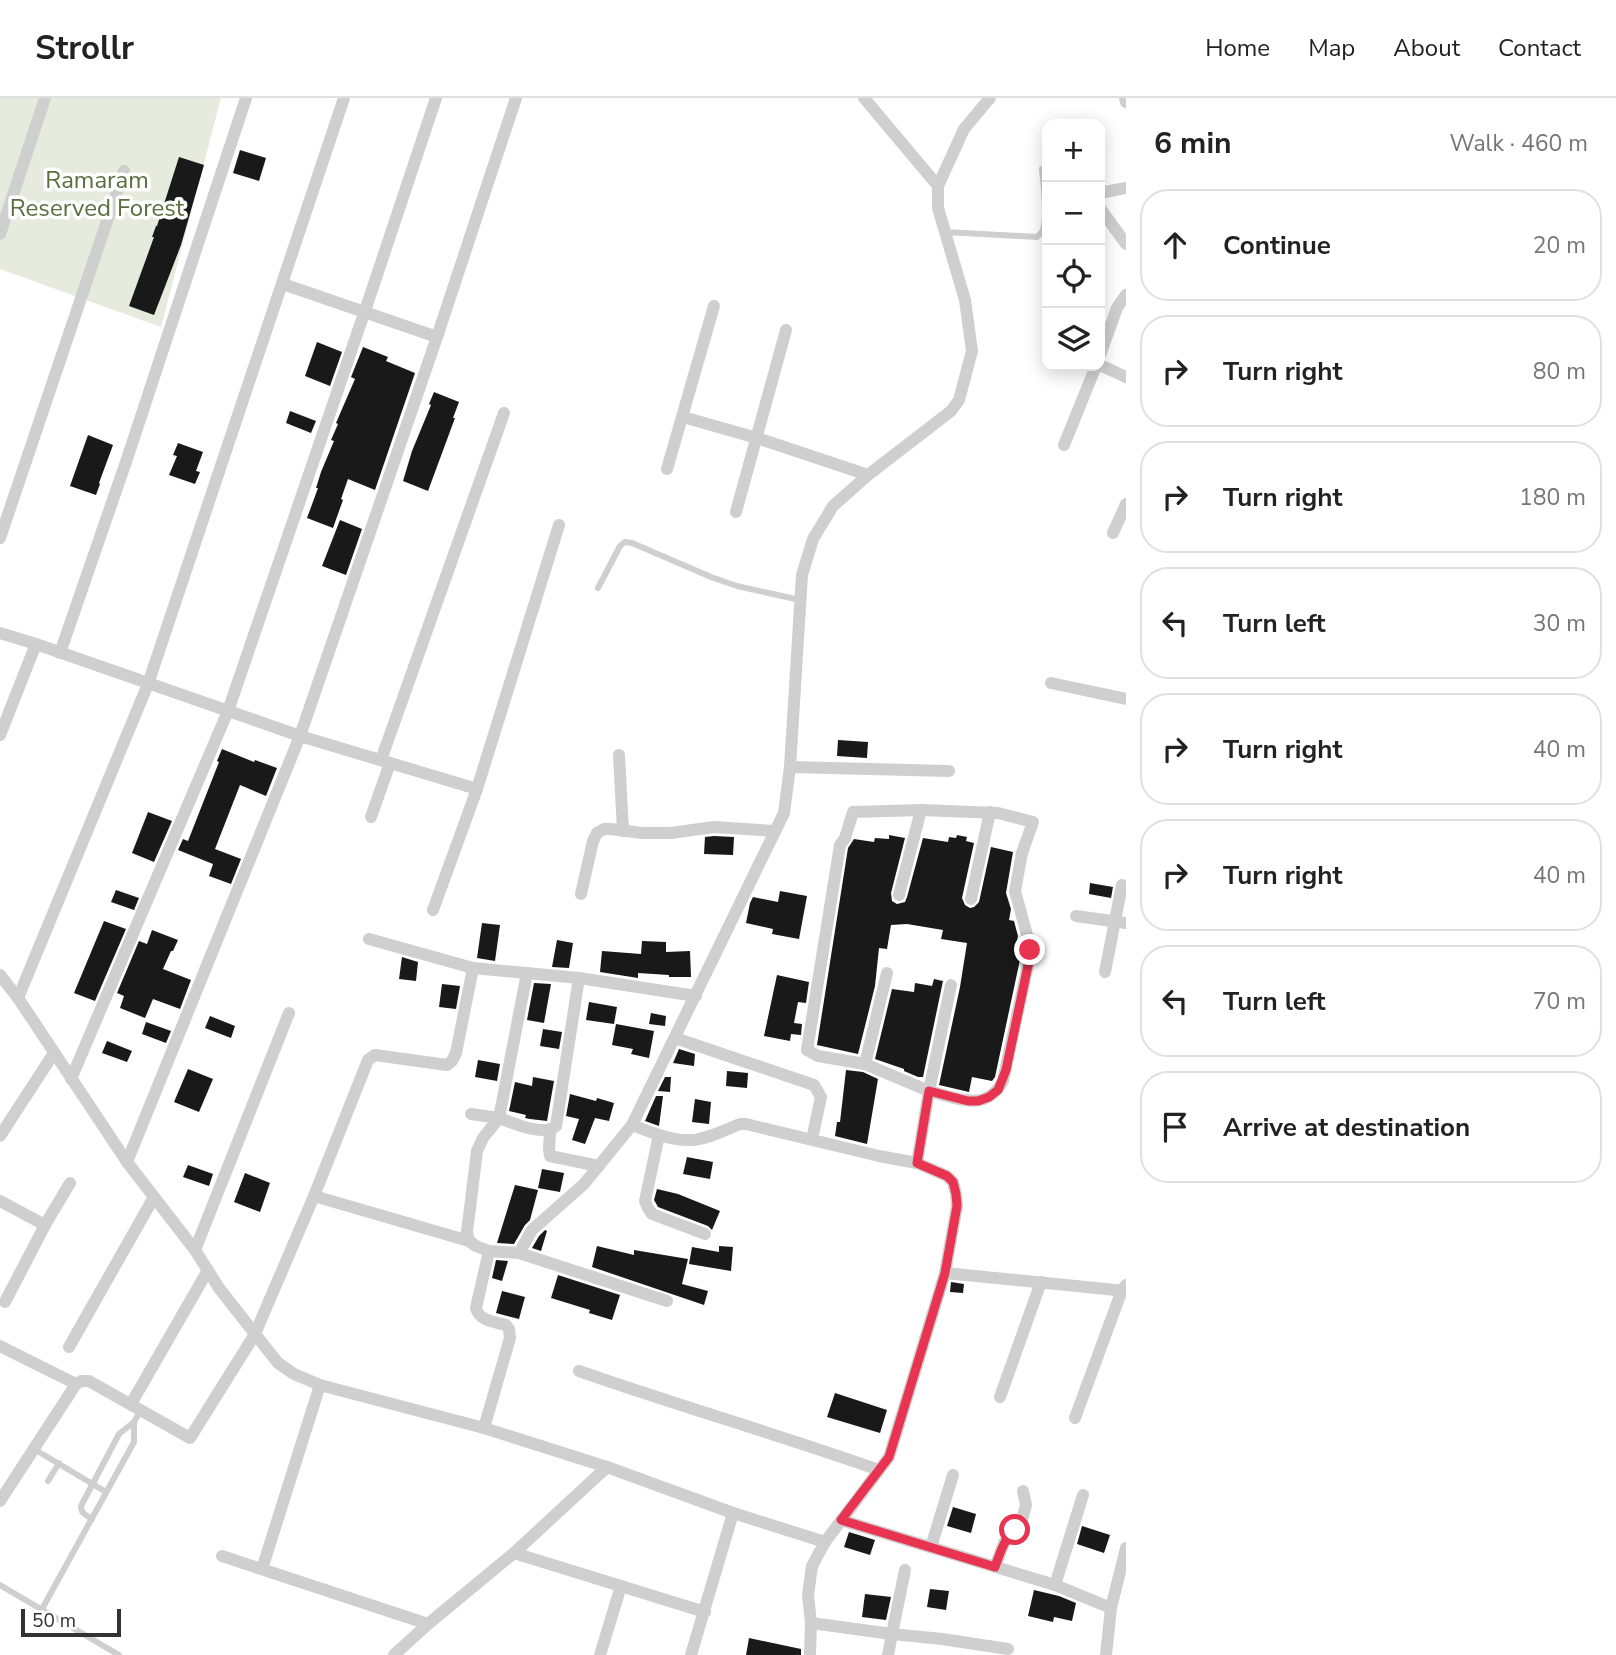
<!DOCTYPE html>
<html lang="en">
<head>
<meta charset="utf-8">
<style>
  body { margin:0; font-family:"Nunito Sans",sans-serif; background:#f2f2f2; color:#222 }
  .controls { position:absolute; right:21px; top:21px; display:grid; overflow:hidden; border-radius:14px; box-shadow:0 4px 18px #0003 }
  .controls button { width:63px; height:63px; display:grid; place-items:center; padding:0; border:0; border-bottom:2px solid #e0e0e0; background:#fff; color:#222; font:35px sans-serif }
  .scale { position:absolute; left:21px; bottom:18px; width:100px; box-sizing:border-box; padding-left:7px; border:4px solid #323232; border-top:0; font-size:19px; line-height:24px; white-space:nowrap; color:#323232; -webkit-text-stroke:5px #fff; paint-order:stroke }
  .stop { position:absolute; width:21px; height:21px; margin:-16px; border:5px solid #e83450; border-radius:50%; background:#fff }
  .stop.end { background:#e83450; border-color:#fff; box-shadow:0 2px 7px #0008 }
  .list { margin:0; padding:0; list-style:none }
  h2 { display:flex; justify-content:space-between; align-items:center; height:91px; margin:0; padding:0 28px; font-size:30px }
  h2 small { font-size:23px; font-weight:400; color:#767676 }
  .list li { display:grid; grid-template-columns:46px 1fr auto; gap:21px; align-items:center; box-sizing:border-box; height:112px; margin:0 14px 14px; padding:0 14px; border:2px solid #e0e0e0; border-radius:28px }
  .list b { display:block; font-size:26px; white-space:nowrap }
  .list em { font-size:23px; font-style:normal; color:#767676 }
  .icon { flex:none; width:38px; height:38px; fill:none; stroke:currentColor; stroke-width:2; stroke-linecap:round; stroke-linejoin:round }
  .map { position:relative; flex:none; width:1126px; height:1557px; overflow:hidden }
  header { display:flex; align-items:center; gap:42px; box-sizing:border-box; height:98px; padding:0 35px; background:#fff; border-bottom:2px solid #e0e0e0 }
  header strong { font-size:33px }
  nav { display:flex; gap:38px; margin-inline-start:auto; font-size:24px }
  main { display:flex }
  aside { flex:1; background:#fff }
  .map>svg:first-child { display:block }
  .green { fill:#e6ebdd }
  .building { fill:#191919 }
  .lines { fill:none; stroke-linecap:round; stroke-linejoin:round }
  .lane { stroke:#cfcfcf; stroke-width:6 }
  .street { stroke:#cfcfcf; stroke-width:12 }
  .route { stroke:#e83450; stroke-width:9 }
  .labels { text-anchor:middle; stroke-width:7; stroke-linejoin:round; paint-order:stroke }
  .park-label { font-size:24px; fill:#596f3d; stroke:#fff }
</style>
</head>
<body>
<header>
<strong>Strollr</strong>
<nav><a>Home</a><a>Map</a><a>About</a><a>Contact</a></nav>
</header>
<main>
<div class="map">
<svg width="1126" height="1557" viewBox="0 0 1126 1557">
  <rect width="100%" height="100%" fill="#fff"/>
  <polygon class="green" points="0,0 221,0 161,229 0,171"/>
  <g class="building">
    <polygon points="240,52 266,60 259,83 233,75"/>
    <polygon points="179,59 204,67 181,147 154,217 129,208 154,139 152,139 156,128 157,128"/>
    <polygon points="317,244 342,254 330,288 305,278"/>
    <polygon points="363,249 388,259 386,263 415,275 375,392 348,381 341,401 343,402 333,430 307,420 318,390 316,390 321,374 334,343 331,342 338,326 336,325 355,281 351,279"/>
    <polygon points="434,294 459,304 453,320 455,320 428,393 403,383 412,353 431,307 429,306"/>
    <polygon points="290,313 316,323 311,335 286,325"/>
    <polygon points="88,337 113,347 99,385 100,386 96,397 70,388"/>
    <polygon points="178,345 203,354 196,373 200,374 195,386 169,377 177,358 173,357"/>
    <polygon points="340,422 362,431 346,477 322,468"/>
    <polygon points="838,642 868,644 867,660 837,658"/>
    <polygon points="222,651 254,664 255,662 277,670 266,698 240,687 215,751 241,761 231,786 209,778 213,766 178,752 183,741 188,743 219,664 217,663"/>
    <polygon points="148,714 172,723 154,764 132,755"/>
    <polygon points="889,737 905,740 891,795 892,803 897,806 905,804 907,799 923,740 948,744 949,739 956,740 957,737 967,739 966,743 974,745 962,800 965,807 970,810 974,809 979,804 991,749 1013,754 1006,795 1011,811 1009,822 1014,823 1018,838 1015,853 1021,854 1021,857 995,979 992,983 972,979 969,994 939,987 960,889 967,845 941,841 943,832 907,826 891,827 887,851 879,850 875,888 858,956 817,947 848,750 854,741 874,744 875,740 889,741"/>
    <polygon points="714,738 734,739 733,757 704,756 705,739"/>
    <polygon points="1090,785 1113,789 1111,800 1089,796"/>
    <polygon points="116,792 139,800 134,812 111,804"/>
    <polygon points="780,793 807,798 799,841 772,836 773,831 746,825 750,805 753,799 778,804"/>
    <polygon points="104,823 126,831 95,903 74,895"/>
    <polygon points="482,825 500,827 495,863 477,860"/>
    <polygon points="152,832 178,842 173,853 171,853 163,871 191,882 180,911 153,901 145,920 120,910 124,898 117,895 139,843 147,846"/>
    <polygon points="557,842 573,845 569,870 552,869"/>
    <polygon points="642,843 666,844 666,854 690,853 691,879 669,879 669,877 638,875 638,880 600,874 602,853 641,856"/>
    <polygon points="402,859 418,864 416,883 399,881"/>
    <polygon points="777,877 809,884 806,905 798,904 794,925 802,926 801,937 791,936 790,943 764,938"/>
    <polygon points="934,881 943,883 923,979 918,979 904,973 904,971 875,961 892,891 914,894 915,885 932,888"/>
    <polygon points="534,885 551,886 544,925 527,922"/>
    <polygon points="442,886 460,888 456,911 439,909"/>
    <polygon points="589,904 617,909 614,926 586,922"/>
    <polygon points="651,915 666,918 665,928 649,926"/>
    <polygon points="210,918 235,928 231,940 205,930"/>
    <polygon points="146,924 171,933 166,945 142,936"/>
    <polygon points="616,926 654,933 649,960 631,956 633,951 612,947"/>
    <polygon points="543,931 562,934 559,951 540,948"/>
    <polygon points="107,943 132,953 127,964 102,955"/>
    <polygon points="679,951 695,956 694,968 673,965"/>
    <polygon points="478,962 500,966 497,983 475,979"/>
    <polygon points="188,971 213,981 199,1014 174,1004"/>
    <polygon points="846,972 863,974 878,981 867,1046 835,1038 837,1024 840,1024"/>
    <polygon points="727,973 748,975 747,990 726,988"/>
    <polygon points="533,979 554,983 547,1023 530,1021 525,1020 526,1017 509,1013 515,984 532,988"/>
    <polygon points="665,979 671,979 670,994 658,993"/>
    <polygon points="570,996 596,1003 597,1000 614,1005 609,1023 595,1020 585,1046 572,1042 579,1021 566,1018"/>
    <polygon points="656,998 663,998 659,1028 645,1023"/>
    <polygon points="695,1001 711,1004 709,1026 692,1024"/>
    <polygon points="687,1059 713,1064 710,1081 683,1076"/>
    <polygon points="188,1067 213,1076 209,1088 183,1079"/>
    <polygon points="542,1071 564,1075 560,1094 538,1090"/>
    <polygon points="245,1075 270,1085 260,1114 234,1104"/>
    <polygon points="515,1087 538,1092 530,1122 525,1127 514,1146 497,1145"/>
    <polygon points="657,1091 678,1096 720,1113 712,1132 708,1128 658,1109 654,1102"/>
    <polygon points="545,1132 547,1133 541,1153 532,1150 539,1138"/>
    <polygon points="597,1148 634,1157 634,1152 688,1161 682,1186 708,1193 704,1207 592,1169"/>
    <polygon points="719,1148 733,1149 731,1173 689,1166 692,1149 719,1154"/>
    <polygon points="496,1162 508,1163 502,1183 492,1180"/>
    <polygon points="558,1177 620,1197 612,1222 589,1215 590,1212 551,1200"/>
    <polygon points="951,1184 964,1186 963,1195 950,1194"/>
    <polygon points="502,1193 525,1199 519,1221 496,1215"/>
    <polygon points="835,1295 887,1312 880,1335 827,1319"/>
    <polygon points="953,1409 976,1416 971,1435 947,1428"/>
    <polygon points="1082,1428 1110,1437 1104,1455 1077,1446"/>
    <polygon points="849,1434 875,1442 870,1457 844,1449"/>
    <polygon points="930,1491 949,1493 946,1512 927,1509"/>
    <polygon points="1034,1492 1059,1498 1076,1505 1072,1523 1054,1519 1053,1524 1028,1518"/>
    <polygon points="865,1496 891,1499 886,1522 862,1519"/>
    <polygon points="749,1540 801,1551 801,1557 746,1557"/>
  </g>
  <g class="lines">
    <g class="lane">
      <path d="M945,134l92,5c1,-2 3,-2 4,-4 8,-9 2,-51 1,-64"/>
      <polyline points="598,490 620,448 625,444 632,445 711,479 737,488 800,502"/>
      <polyline points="34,1351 106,1394"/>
      <polyline points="48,1383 59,1365"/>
      <path d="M92,1421c-6,-4 -11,-5 -11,-13l38,-72 15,-12"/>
      <polyline points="0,1487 119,1557"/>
      <polyline points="42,1511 134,1344 134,1324 141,1312"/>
    </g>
    <g class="street">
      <polyline points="344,0 148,586 18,900 127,1064 195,1152 219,1190 255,1236 278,1265 294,1276 320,1287 484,1330 607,1369 733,1415 825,1444"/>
      <polyline points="864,0 938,88"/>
      <polyline points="1125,0 1126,4"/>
      <polyline points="1100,95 1126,90"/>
      <polyline points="1100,110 1126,146"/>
      <polyline points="0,136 45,0"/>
      <polyline points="437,239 516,0"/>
      <polyline points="1100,257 1117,210 1126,197"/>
      <polyline points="1100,267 1126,279"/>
      <polyline points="683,319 757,340 868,377"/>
      <polyline points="1064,347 1096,268"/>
      <polyline points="667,371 714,208"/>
      <polyline points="736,414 786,232"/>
      <polyline points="1113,435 1126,406"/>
      <polyline points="0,440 124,73"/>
      <polyline points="0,535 36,546 0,637"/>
      <polyline points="36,546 300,638 477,691"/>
      <polyline points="60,555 127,361 246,0"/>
      <polyline points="1051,585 1126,601"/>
      <polyline points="619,657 623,733"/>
      <polyline points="381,662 504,315"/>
      <polyline points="790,669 949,673"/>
      <polyline points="371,719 390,665"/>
      <polyline points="581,796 593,743 597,735 604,731 611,731 642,735 671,735 714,729 775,733"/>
      <polyline points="899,797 921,712"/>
      <polyline points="971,801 990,714"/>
      <polyline points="433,812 477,691 559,427"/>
      <polyline points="1076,818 1126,825"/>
      <polyline points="369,841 473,870 579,880 696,898"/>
      <polyline points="1105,874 1122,787"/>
      <polyline points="0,877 18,900"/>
      <polyline points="675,940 814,987 821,999 812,1041"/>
      <polyline points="865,966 887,875"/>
      <polyline points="71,981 228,613 371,195 436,0"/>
      <polyline points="471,1016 499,1020 527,875"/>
      <path d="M632,1027c18,7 40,16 60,15 16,-1 33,-10 48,-16h6l133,32 38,7 30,13 6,6 3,12 1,12 -12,67 -56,184 -64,85 -13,24 -4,29 3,28 -1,32"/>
      <polyline points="550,1033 549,1052 550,1058 599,1068"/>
      <polyline points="659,1037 645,1103 648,1110 652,1116 705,1136"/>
      <polyline points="0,1038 54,955"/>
      <polyline points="127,1064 300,638 437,239 283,186"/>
      <path d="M917,1065l12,-72c28,7 57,22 74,-10l27,-125 -1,-14 -14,-51 7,-38 11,-31 -35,-9 -77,-3 -68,2 -8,26 -5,7 -33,205 11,6 47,8 64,27 22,-106"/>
      <path d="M314,1098l155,45 7,5 13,5 -13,57c3,13 19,14 30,17l3,4 1,9 -26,90"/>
      <polyline points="0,1103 45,1127"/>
      <path d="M469,1143l-2,-9 10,-81 6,-13 16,-20c15,5 44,19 57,8l23,-148"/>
      <polyline points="195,1152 289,915"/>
      <polyline points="489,1153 519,1155 667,1203"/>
      <polyline points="519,1155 532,1132 584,1086 632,1027 784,715 790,669 802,477 813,441 833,408 868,377 951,313 959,302 972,253 965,202 938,110 938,88 964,31 990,0"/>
      <polyline points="945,1175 1126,1193"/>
      <polyline points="5,1204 45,1127 70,1085"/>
      <polyline points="0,1248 76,1286"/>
      <polyline points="69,1249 154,1099"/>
      <path d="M579,1273c100,35 201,64 300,99"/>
      <polyline points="1000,1299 1041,1184"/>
      <polyline points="131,1306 208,1172"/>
      <polyline points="1075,1320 1122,1192 1126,1187"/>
      <polyline points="0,1403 76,1286 81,1283 89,1283 190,1340 255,1236 314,1098 368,962 375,957 447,967 452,963 456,955 473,870"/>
      <polyline points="841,1422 1055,1487 1111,1510"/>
      <polyline points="931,1449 953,1377"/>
      <polyline points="514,1455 705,1514"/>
      <polyline points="222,1458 428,1526"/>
      <polyline points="995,1469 1004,1445 1022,1422 1026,1407 1023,1393"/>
      <polyline points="262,1471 320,1287"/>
      <polyline points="905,1472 892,1536 942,1541 1008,1551"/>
      <polyline points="1055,1487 1083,1397"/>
      <polyline points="811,1525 892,1536 888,1557"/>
      <polyline points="394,1557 428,1526 514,1455 607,1369"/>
      <polyline points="600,1557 621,1488"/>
      <polyline points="691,1557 733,1415"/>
      <polyline points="1106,1557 1111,1510 1126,1450"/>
    </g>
  </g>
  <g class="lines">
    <path class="route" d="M1015,1432c-11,9 -15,23 -20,37l-154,-47 48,-63 56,-184 12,-67 -1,-12 -3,-12 -6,-6 -30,-13 12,-72 39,10h10l11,-4 9,-7 8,-20 24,-114v-6"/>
  </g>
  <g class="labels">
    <g class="park-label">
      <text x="97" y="90">Ramaram<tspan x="97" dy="28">Reserved Forest</tspan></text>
    </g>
  </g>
</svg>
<div class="controls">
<button>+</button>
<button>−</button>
<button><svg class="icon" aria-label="locate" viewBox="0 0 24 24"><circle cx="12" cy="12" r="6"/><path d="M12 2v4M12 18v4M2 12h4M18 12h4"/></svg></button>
<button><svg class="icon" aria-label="layers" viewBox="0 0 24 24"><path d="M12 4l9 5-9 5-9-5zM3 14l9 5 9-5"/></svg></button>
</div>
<div class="scale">50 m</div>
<div class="stop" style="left:1015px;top:1432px"></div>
<div class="stop end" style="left:1030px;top:852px"></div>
</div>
<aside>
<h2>6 min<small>Walk · 460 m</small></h2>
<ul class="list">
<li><svg class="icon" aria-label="ahead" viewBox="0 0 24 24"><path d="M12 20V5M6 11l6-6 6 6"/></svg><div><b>Continue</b></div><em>20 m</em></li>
<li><svg class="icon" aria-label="right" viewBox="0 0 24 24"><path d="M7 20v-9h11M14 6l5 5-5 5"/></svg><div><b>Turn right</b></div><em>80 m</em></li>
<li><svg class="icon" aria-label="right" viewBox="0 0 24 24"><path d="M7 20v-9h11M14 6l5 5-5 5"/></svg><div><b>Turn right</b></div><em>180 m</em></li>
<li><svg class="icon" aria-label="left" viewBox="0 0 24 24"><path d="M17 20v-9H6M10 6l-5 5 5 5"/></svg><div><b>Turn left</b></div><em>30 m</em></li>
<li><svg class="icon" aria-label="right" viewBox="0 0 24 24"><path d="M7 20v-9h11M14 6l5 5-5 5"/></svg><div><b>Turn right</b></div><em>40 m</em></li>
<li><svg class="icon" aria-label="right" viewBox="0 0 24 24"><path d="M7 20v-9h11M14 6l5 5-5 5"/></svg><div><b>Turn right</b></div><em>40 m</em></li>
<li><svg class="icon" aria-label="left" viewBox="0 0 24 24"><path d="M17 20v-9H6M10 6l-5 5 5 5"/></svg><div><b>Turn left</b></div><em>70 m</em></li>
<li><svg class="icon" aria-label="arrive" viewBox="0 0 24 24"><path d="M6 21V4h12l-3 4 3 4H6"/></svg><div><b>Arrive at destination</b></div></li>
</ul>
</aside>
</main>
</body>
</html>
